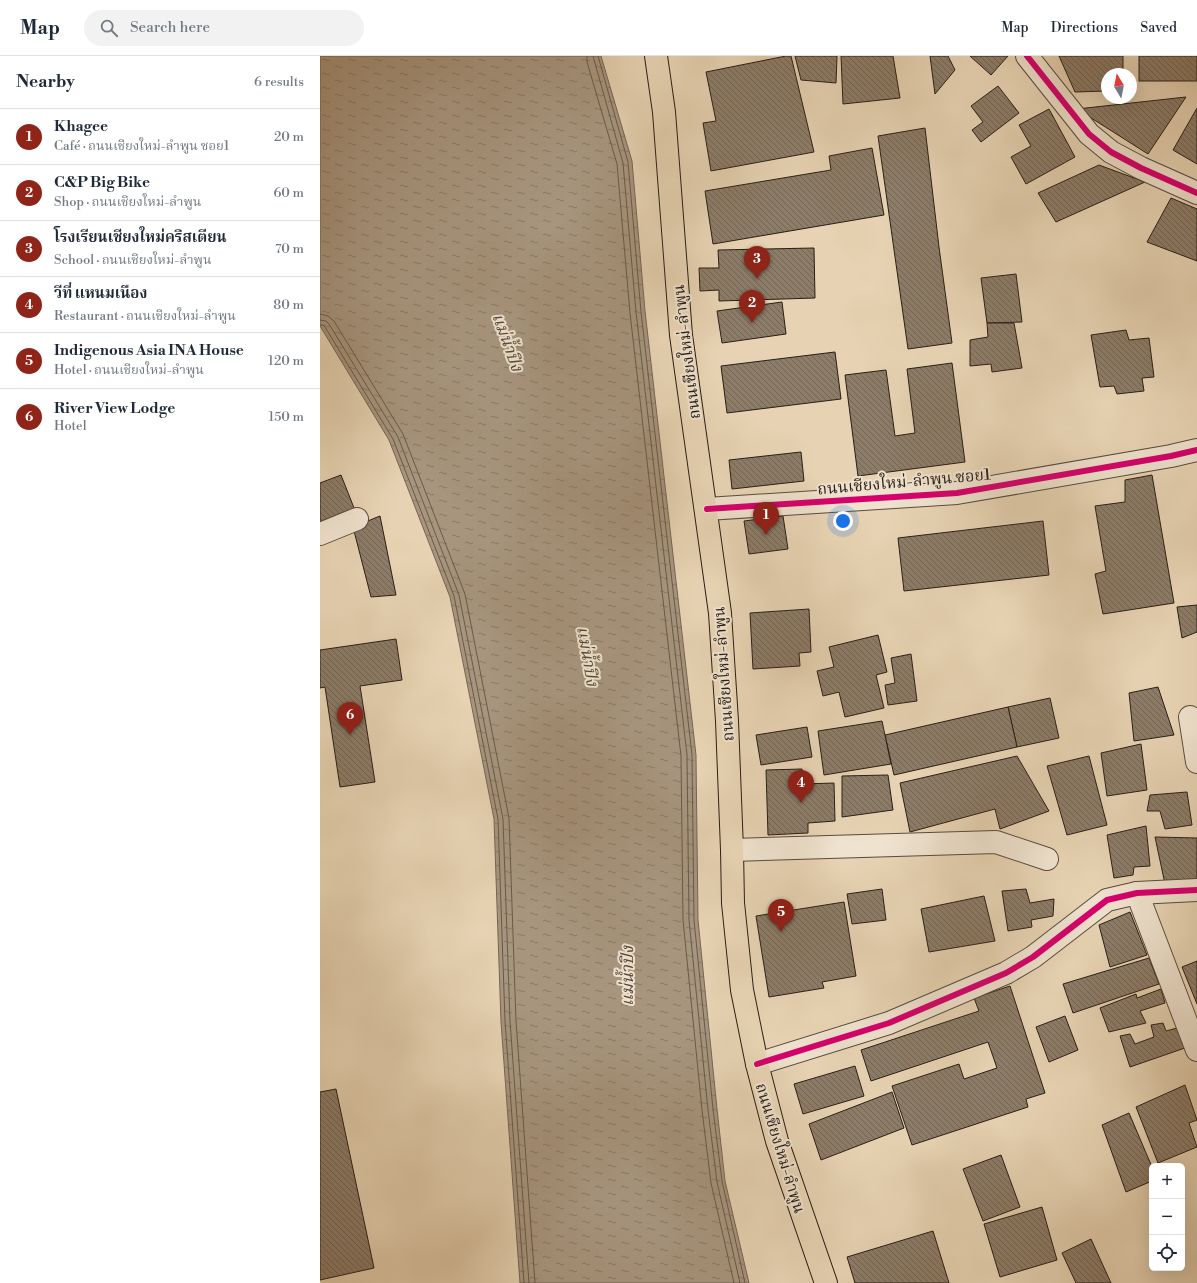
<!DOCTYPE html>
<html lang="en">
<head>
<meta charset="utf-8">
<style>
  body { margin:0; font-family:"Libre Bodoni","Noto Serif Thai",serif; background:#f2f2f3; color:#1f2937 }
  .controls { position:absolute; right:12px; bottom:12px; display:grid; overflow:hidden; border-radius:6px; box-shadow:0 4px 16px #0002 }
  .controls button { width:36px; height:36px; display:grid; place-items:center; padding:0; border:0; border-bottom:1px solid #e0e1e3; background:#fff; color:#1f2937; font:20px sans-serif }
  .compass { position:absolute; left:781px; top:12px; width:36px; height:36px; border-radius:50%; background:#fff; box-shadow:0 4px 16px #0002; rotate:350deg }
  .you { position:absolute; left:523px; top:465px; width:14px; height:14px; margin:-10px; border:3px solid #fff; border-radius:50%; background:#1a73e8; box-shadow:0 0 0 6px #1a73e833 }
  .badge { display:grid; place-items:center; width:26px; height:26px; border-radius:50%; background:#8f2418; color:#fff; font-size:13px; font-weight:700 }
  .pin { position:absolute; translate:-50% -33px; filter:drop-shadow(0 1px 2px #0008) }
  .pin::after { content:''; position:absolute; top:21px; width:14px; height:12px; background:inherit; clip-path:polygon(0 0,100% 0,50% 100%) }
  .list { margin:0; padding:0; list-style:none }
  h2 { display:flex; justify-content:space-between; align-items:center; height:52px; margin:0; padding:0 16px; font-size:17px }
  h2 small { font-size:13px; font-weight:400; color:#747a83 }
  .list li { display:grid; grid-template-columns:26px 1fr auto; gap:12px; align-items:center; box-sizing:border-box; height:56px; padding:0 16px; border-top:1px solid #e0e1e3 }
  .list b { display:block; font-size:15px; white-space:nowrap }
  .list p { margin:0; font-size:13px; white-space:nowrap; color:#747a83 }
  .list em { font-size:13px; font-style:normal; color:#747a83 }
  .icon { flex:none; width:22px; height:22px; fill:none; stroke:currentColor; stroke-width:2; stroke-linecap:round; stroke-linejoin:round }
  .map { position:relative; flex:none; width:877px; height:1227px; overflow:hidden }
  header { display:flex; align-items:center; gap:24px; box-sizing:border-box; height:56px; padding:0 20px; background:#fff; border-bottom:1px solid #e0e1e3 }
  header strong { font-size:19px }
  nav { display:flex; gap:22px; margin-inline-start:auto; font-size:14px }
  .search { width:280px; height:36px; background:#f2f2f3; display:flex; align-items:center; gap:10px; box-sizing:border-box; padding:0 14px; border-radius:22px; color:#747a83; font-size:15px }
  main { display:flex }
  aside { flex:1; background:#fff }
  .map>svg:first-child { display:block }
  .water { fill:url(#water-ripples); stroke:#756555 }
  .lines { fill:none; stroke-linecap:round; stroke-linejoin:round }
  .shore { stroke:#685a4a; stroke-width:1 }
  .building { fill:url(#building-back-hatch); stroke:#2a1e17 }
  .minor-casing { stroke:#594b3e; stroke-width:24 }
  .major-casing { stroke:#2a1e17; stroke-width:24 }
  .minor { stroke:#efe2ce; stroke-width:22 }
  .major { stroke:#e7d3b3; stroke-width:22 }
  .cycleway-casing { stroke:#efe2ce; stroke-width:8 }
  .cycleway { stroke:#d6006c; stroke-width:6 }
  .labels { text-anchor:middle; stroke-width:4; stroke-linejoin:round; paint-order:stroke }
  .street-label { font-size:16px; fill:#2a1e17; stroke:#efe2ce }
  .water-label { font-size:17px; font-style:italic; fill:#56483b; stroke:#efe2ce }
</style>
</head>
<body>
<header>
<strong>Map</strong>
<div class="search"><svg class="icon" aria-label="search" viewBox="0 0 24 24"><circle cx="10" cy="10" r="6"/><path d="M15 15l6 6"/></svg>Search here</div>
<nav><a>Map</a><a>Directions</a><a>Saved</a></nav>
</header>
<main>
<aside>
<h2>Nearby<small>6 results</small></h2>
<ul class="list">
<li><span class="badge">1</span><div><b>Khagee</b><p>Café · ถนนเชียงใหม่-ลำพูน ซอย1</p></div><em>20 m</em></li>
<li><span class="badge">2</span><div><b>C&amp;P Big Bike</b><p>Shop · ถนนเชียงใหม่-ลำพูน</p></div><em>60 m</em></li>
<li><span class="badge">3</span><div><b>โรงเรียนเชียงใหม่คริสเตียน</b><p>School · ถนนเชียงใหม่-ลำพูน</p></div><em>70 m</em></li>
<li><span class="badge">4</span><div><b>วีที่ แหนมเนือง</b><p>Restaurant · ถนนเชียงใหม่-ลำพูน</p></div><em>80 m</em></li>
<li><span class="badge">5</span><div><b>Indigenous Asia INA House</b><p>Hotel · ถนนเชียงใหม่-ลำพูน</p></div><em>120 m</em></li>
<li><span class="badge">6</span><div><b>River View Lodge</b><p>Hotel</p></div><em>150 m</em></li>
</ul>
</aside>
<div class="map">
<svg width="877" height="1227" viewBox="0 0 877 1227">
  <defs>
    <pattern id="water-ripples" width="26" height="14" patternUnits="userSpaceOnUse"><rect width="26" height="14" fill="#a7957e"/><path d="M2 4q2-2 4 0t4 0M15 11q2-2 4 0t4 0" fill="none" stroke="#887966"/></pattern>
    <pattern id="building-back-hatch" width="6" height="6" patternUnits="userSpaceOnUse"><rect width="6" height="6" fill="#8c7c68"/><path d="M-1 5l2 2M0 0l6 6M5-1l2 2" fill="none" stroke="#736555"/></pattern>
  </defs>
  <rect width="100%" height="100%" fill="#e7d3b3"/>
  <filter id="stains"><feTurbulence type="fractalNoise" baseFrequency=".005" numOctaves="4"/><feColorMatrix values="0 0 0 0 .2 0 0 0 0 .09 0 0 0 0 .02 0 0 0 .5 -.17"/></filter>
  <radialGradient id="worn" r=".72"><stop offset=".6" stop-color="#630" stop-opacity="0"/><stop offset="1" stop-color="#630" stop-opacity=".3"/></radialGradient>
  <polygon class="water" points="0,0 281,0 312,105 325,255 376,699 378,864 397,1053 405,1125 429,1227 200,1227 181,966 174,763 130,541 69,384 0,270"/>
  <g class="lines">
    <g class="shore">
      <polyline points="267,0 267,6 297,108 310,257 361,700 363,864 382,1054 391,1127 414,1227"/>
      <polyline points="273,0 303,107 316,256 367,699 369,864 388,1054 397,1126 420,1227"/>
      <polyline points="278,0 308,106 321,256 372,699 374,864 393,1053 402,1125 425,1227"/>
      <polyline points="0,258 8,260 14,265 83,378 145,538 189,762 196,965 215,1227"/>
      <polyline points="0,264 6,265 9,268 78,381 139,539 183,763 190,965 209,1227"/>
      <polyline points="0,269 3,269 5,271 73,383 134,540 178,763 185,965 204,1227"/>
    </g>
  </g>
  <g class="building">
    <polygon points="466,0 471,0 494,96 391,115 383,67 396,65 386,16"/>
    <polygon points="475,0 517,0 516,27 481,24"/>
    <polygon points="521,0 573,0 580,42 523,48"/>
    <polygon points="610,0 628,0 635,14 615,38"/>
    <polygon points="650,0 688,0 671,19"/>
    <polygon points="739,0 803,0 803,18 787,18 787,35 755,36"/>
    <rect x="819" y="0" width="58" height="25"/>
    <polygon points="678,30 699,57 661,86 652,74 663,66 651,50"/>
    <polygon points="866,41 828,98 757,53"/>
    <polygon points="877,52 877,108 853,94"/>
    <polygon points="729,53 755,101 706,128 691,101 711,90 699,69"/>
    <polygon points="605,72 619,191 632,287 588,293 558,80"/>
    <polygon points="552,92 564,159 393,188 385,135 511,114 509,100"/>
    <polygon points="779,109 825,126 736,166 718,137"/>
    <polygon points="851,142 877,153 877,205 827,186"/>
    <polygon points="494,192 495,242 399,245 399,234 380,235 379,212 399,212 398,194"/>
    <polygon points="696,218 702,266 667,267 661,222"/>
    <polygon points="462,246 466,278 402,287 397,255"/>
    <polygon points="667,267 694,267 702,312 672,316 671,308 650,310 650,284 668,281"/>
    <polygon points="806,274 809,284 829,282 834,321 822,322 824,335 797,338 794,330 780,331 771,279"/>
    <polygon points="515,296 521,343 407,357 401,310"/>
    <polygon points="632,307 645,406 538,420 525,319 566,314 575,380 595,377 587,313"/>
    <polygon points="481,396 484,425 412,433 409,404"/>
    <polygon points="21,419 36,457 0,471 0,427"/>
    <polygon points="832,419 854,547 783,558 775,518 786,515 775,450 805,446 805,424"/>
    <polygon points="60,460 76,539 51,541 33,471"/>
    <polygon points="463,460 468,493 429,498 424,465"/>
    <polygon points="723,465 729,519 584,535 578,482"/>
    <polygon points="877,549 877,576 862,582 857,551"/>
    <polygon points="489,553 491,596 479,597 480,610 433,613 430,557"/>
    <polygon points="558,579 567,616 556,619 564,652 525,661 519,636 503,640 497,615 514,611 509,591"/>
    <polygon points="76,583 82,624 40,630 55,726 20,731 5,631 0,632 0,594"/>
    <polygon points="591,598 597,645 568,649 565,629 575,627 571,602"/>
    <polygon points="838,631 854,679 814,685 809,637"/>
    <polygon points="730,642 739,682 697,691 688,651"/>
    <polygon points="688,651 697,691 574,719 565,679"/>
    <polygon points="562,665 571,708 504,719 498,675"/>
    <polygon points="487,671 492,701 441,709 436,679"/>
    <polygon points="821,688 827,734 787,740 781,697"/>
    <polygon points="697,700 729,755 680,773 675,753 590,776 580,727"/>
    <polygon points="769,700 787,769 747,779 727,710"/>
    <polygon points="482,713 483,728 514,727 515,765 488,767 488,777 448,779 446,714"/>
    <polygon points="568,719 573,754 522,761 522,720"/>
    <polygon points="867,736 872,769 845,773 840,755 827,755 830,739"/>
    <polygon points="826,770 830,810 814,811 813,819 794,822 787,779"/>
    <polygon points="835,781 877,782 877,824 845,828"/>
    <polygon points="562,833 566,864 532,868 527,838"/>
    <polygon points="706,833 710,847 734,843 733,860 711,864 712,871 688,875 682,835"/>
    <polygon points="664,840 675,885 609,896 601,853"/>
    <polygon points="524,846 536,920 502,926 504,932 449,941 436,860"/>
    <polygon points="810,856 827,899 790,911 779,869"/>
    <polygon points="829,902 839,928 753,957 743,928"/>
    <polygon points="877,905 877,948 862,911"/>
    <polygon points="690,930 725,1037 706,1043 708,1051 592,1089 572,1030 639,1008 644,1023 677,1012 668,986 551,1025 541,994 659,955 654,942"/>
    <polygon points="841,933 845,947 820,955 826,967 789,976 780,952 816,938 817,942"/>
    <polygon points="745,960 758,994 729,1006 716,971"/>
    <polygon points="843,967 846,975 857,972 865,992 810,1011 800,980 810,978 815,988 834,981 831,969"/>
    <polygon points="535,1010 544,1040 483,1058 474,1028"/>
    <polygon points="865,1029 877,1064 869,1067 877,1091 838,1107 816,1051"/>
    <polygon points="16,1033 54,1212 0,1224 0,1036"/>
    <polygon points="572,1036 584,1072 501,1104 489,1068"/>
    <polygon points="809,1057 832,1111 832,1125 806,1136 782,1069"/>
    <polygon points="681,1099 700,1151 663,1165 643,1113"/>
    <polygon points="722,1151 737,1204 680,1221 664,1168"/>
    <polygon points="613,1175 629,1227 535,1227 527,1201"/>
    <polygon points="771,1183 791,1227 756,1227 742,1197"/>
  </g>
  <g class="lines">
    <defs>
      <g id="minor">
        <polyline points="707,0 769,78 791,96 821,112 877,137"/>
        <polyline points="387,453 637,437 851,400 877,394"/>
        <polyline points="0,478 37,463"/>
        <polyline points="870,661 877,706"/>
        <polyline points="412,794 676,786 727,803"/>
        <polyline points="817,837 877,994"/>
        <polyline points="437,1008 569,967 686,917 713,901 787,844 817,837 877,834"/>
      </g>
      <polyline id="major" points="336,0 344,56 361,279 400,557 407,665 412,794 413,847 422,934 437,1008 457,1085 506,1227"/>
    </defs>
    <use href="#minor" class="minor-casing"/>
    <use href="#major" class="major-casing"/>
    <use href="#minor" class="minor"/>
    <use href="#major" class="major"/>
    <defs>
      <g id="cycleway">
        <polyline points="707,0 769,78 791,96 821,112 877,137"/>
        <polyline points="387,453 637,437 851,400 877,394"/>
        <polyline points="437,1008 569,967 686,917 713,901 787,844 817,837 877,834"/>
      </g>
    </defs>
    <use href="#cycleway" class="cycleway-casing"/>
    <use href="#cycleway" class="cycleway"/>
  </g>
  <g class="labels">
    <g class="street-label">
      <text transform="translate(366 296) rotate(-97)" y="6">ถนนเชียงใหม่-ลำพูน</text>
      <text transform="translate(584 425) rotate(-5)" y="6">ถนนเชียงใหม่-ลำพูน ซอย1</text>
      <text transform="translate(403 618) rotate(-94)" y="6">ถนนเชียงใหม่-ลำพูน</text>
      <text transform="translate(461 1092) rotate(73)" y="6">ถนนเชียงใหม่-ลำพูน</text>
    </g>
    <g class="water-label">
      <text transform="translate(188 286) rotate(70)" y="6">แม่น้ำปิง</text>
      <text transform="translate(268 600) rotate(80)" y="6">แม่น้ำปิง</text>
      <text transform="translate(307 920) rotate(-90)" y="6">แม่น้ำปิง</text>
    </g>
  </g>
  <rect width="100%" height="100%" filter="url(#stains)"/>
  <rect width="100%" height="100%" fill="url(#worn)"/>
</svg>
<div class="controls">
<button>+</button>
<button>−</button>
<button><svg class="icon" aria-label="locate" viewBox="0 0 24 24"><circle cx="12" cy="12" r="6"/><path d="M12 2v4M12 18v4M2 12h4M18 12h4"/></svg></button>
</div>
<svg class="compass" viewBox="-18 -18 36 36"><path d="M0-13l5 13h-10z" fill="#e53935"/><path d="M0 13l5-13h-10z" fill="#747a83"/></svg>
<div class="you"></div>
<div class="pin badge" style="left:446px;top:479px">1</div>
<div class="pin badge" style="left:432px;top:267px">2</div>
<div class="pin badge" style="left:437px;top:223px">3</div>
<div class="pin badge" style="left:481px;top:747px">4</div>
<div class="pin badge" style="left:461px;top:876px">5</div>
<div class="pin badge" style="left:30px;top:679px">6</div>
</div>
</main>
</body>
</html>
